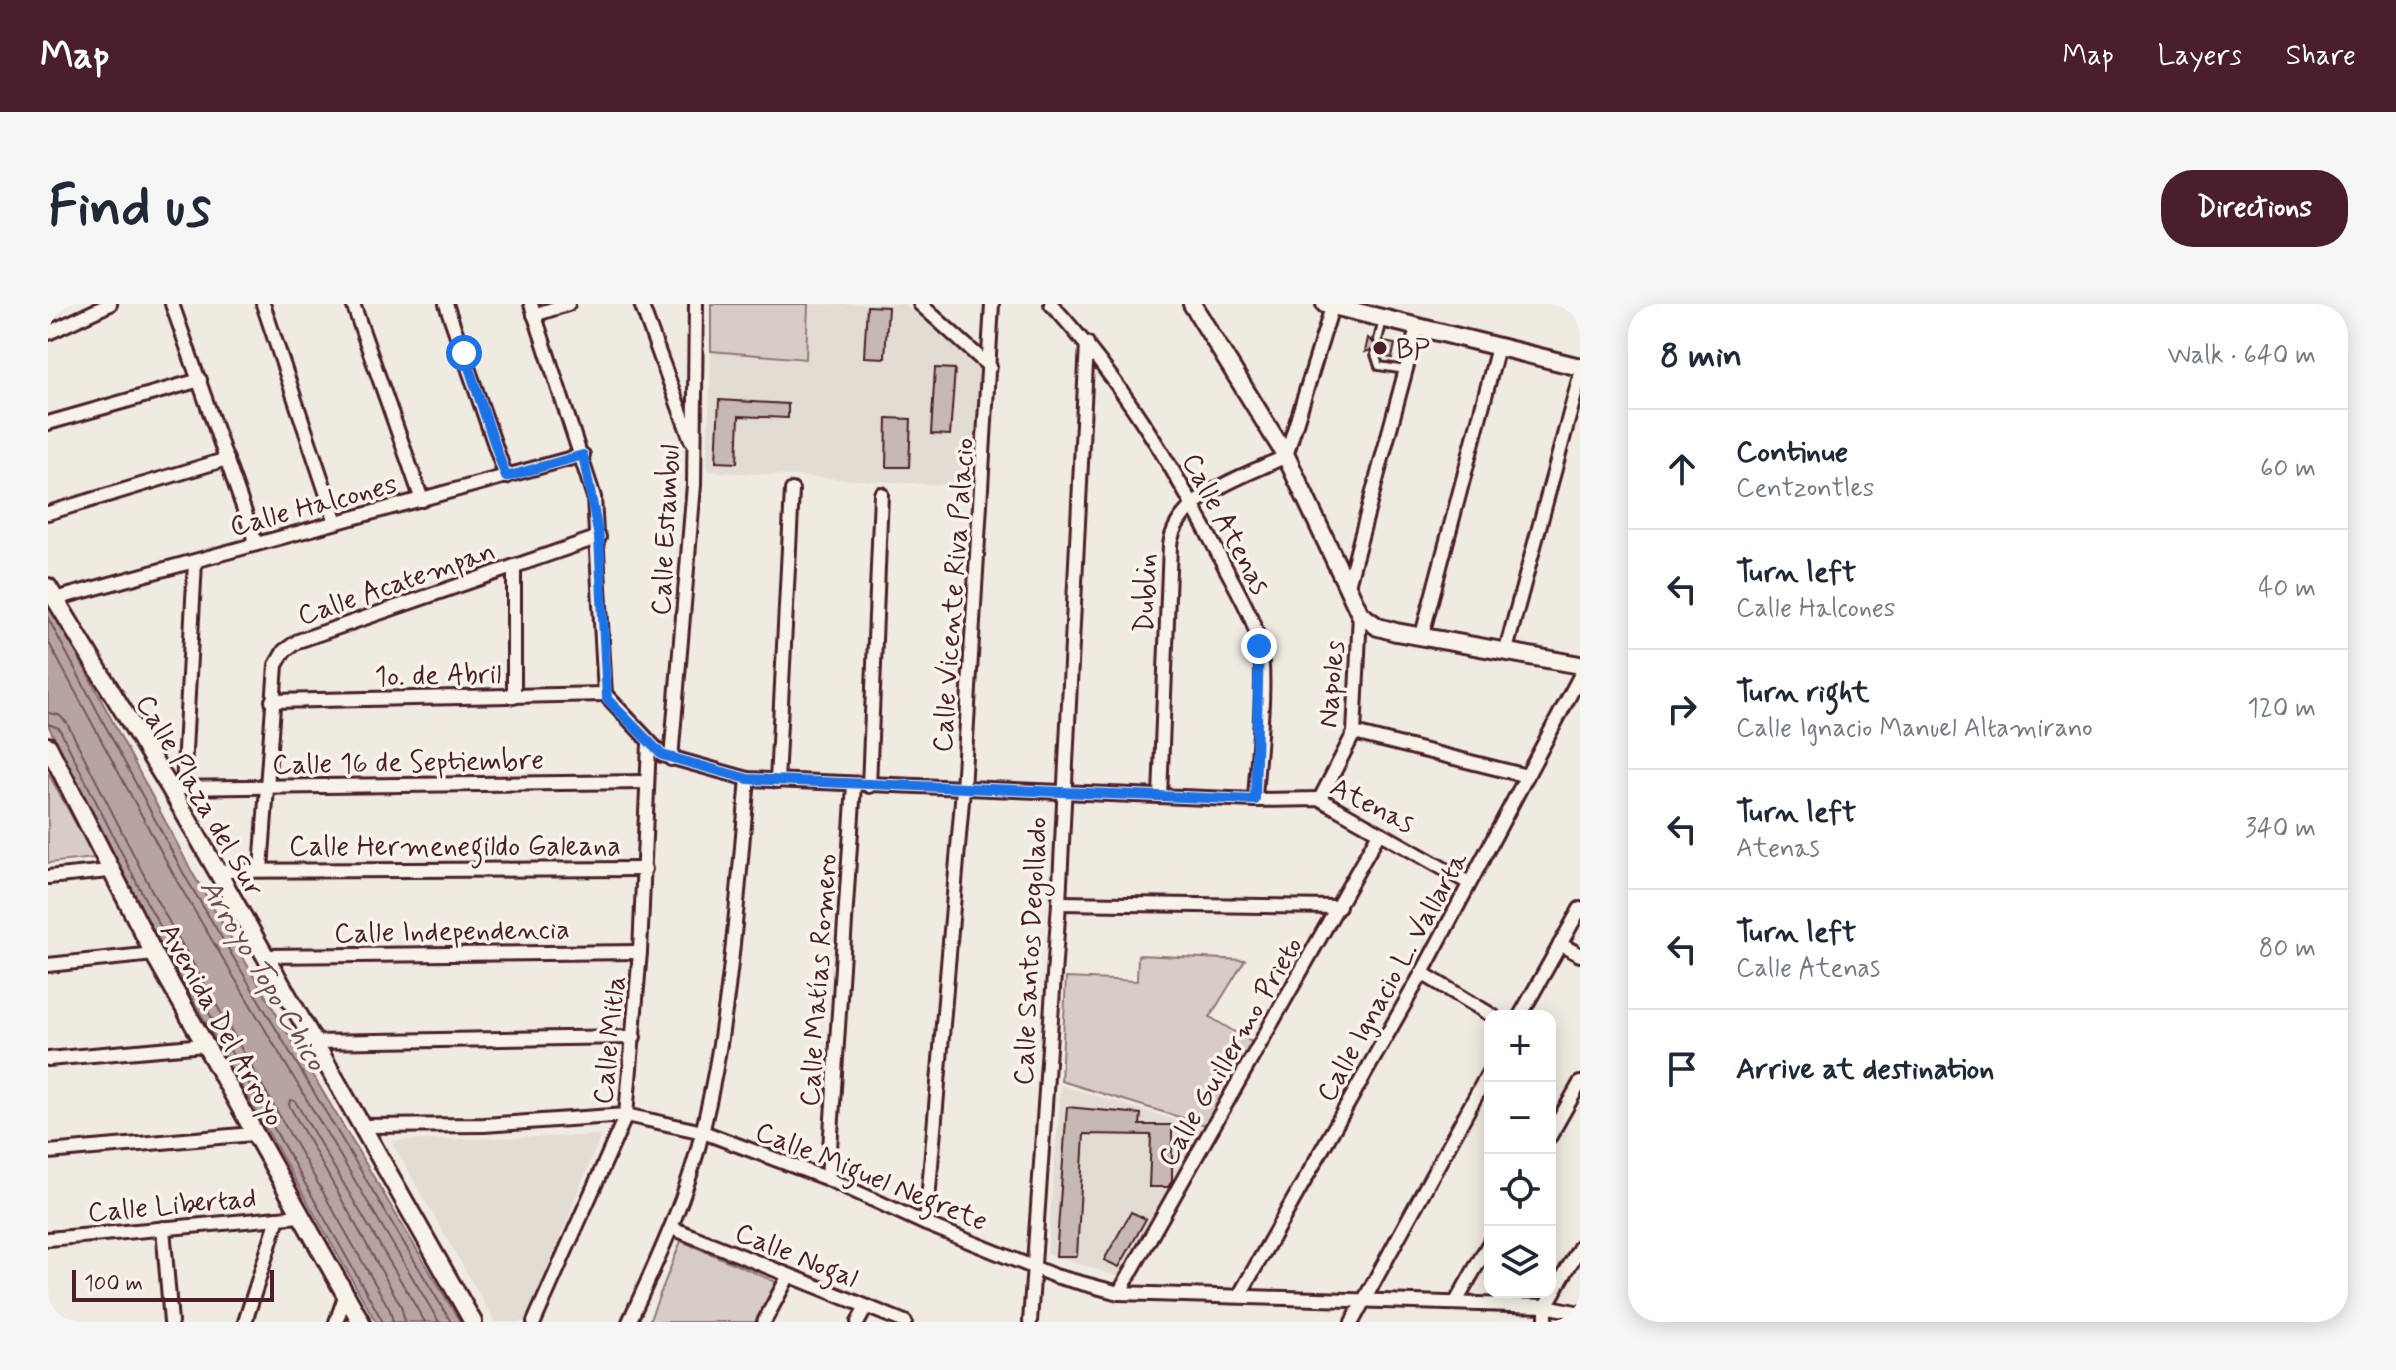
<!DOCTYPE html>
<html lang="en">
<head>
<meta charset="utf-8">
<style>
  body { margin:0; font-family:Mynerve,sans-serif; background:#f6f6f7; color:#1f2937 }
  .controls { position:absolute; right:24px; bottom:24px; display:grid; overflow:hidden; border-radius:16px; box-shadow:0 4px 20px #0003 }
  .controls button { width:72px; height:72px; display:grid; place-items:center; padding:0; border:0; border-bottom:2px solid #e0e1e3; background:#fff; color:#1f2937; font:40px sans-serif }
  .scale { position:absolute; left:24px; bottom:20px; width:202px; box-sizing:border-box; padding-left:8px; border:4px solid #4a1f2b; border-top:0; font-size:22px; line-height:28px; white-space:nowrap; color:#4a1f2b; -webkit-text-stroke:6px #f7f3e8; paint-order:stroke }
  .stop { position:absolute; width:24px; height:24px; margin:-18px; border:6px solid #1a73e8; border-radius:50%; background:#fff }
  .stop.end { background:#1a73e8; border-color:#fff; box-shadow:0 2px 8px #0008 }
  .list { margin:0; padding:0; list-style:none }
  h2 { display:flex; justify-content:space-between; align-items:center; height:104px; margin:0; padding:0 32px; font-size:34px }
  h2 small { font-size:26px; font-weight:400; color:#747a83 }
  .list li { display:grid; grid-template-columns:52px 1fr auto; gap:24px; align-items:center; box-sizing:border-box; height:120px; padding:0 32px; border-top:2px solid #e0e1e3 }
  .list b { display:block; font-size:30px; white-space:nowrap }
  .list p { margin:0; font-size:26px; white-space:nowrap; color:#747a83 }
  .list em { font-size:26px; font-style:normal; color:#747a83 }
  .icon { flex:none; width:44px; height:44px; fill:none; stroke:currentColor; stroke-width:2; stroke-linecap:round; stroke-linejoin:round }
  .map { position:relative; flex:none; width:1532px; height:1018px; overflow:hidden; border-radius:32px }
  header { display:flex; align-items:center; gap:48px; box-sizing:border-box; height:112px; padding:0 40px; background:#4a1f2b; color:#fff }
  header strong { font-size:38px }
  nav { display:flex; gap:44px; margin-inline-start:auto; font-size:28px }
  .intro { display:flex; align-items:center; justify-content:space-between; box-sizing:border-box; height:192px; padding:0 48px }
  h1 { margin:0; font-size:56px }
  .button { padding:20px 36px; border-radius:32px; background:#4a1f2b; color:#fff; font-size:28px; font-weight:700 }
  main { display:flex; gap:48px; padding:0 48px }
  aside { flex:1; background:#fff; border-radius:32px; box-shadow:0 4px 20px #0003 }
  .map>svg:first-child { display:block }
  .built { fill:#e3dcd2 }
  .green { fill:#d8cdc6; stroke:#917678; stroke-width:2 }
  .water { fill:#b7a4a2; stroke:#8b6f72; stroke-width:2 }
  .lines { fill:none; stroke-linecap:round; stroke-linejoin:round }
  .shore { stroke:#76545b; stroke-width:2 }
  .building { fill:#c6b8b3; stroke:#4a1f2b; stroke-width:2 }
  .lane-casing { stroke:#4a1f2b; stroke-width:12 }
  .street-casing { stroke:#4a1f2b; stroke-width:18 }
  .secondary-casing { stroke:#4a1f2b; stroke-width:22 }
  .lane { stroke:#f7f3e8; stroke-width:6 }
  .street { stroke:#f7f3e8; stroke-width:12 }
  .secondary { stroke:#f7f3e8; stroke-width:16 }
  .route { stroke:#1a73e8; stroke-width:10 }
  .poi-dot { fill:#4a1f2b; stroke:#f7f3e8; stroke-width:3 }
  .labels { text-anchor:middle; stroke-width:7; stroke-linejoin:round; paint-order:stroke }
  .poi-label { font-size:28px; fill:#4a1f2b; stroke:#f7f3e8; text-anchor:start }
  .street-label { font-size:28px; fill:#4a1f2b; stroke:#f7f3e8 }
  .water-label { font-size:30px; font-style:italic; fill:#704e55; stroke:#f7f3e8 }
</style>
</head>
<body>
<header>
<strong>Map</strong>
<nav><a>Map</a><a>Layers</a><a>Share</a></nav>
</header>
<div class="intro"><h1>Find us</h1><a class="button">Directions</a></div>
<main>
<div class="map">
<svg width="1532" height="1018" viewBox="0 0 1532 1018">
  <rect width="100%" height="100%" fill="#f0ebe0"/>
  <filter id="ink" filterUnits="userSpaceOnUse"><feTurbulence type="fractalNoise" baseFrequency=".0125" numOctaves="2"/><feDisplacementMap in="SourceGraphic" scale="16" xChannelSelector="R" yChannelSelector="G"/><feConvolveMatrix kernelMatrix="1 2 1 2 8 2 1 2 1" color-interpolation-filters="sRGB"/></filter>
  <g filter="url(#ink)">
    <g class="built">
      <polygon points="760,0 856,0 934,67 927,183 659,167 663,47 757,54"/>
      <polygon points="1013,781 1156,825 1074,974 999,949"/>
      <polygon points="553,831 478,1018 447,1018 343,837"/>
    </g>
    <g class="green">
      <polygon points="663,0 760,0 758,55 663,47"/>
      <polygon points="0,469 47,554 0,559"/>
      <polygon points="1090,651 1197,656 1162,713 1205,739 1161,822 1013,777 1018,674 1089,677"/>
      <polygon points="633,937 728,978 708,1018 601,1018"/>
    </g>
    <polygon class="water" points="0,295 145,570 412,1018 328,1018 91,601 0,421"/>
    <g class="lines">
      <g class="shore">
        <polyline points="0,314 138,574 403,1018"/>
        <polyline points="0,337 130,579 391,1018"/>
        <polyline points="0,409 11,411 19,419 107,593 342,1006 345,1018"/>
        <polyline points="0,420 11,424 98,597 335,1018"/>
        <polyline points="357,1018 353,1002 241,801 242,796 247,797 377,1018"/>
      </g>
    </g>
    <g class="building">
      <polygon points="819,2 840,3 837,54 816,53"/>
      <polygon points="1320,34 1329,42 1336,38 1347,40 1344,54 1334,52 1329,44 1317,48"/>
      <polygon points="887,64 907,65 902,131 883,130"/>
      <polygon points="671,96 740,100 740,114 691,112 689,159 668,158"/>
      <polygon points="839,114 863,115 861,163 838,163"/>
      <polygon points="1019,803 1093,810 1092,821 1124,821 1124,877 1120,883 1101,883 1103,831 1036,830 1029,952 1008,952"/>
      <polygon points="1083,908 1098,915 1071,963 1056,956"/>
    </g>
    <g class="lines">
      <defs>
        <g id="lane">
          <polyline points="1330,36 1335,16"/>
          <polyline points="1327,50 1331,62 1358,66"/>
        </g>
        <g id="street">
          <polyline points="124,0 208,240"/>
          <polyline points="215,0 288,218"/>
          <polyline points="305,0 374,196"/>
          <polyline points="398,0 458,173"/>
          <polyline points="483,0 546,193 557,390"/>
          <polyline points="593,0 643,136"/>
          <polyline points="872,0 942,63"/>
          <path d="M1003,0c71,77 125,166 172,259 14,27 31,54 37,84 7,39 -3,111 -5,153"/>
          <polyline points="486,11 520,0"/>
          <polyline points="0,29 62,0"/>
          <polyline points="0,119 152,76"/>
          <polyline points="0,209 179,155"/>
          <polyline points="1299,285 1369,24"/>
          <polyline points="7,295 535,151"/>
          <polyline points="1374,331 1450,43"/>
          <polyline points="1458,346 1532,72"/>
          <polyline points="557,390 614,451 700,475 1207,496 1272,495 1421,579"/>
          <polyline points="466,393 466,262"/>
          <polyline points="224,397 557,390"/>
          <polyline points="1306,429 1479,472"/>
          <polyline points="623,455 646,181 648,0"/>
          <polyline points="729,477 744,186"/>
          <polyline points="821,482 833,190"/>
          <polyline points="122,484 599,478"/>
          <polyline points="135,484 147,258"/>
          <path d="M1112,492l10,-251c6,-50 77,-69 116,-89l47,-152"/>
          <polyline points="1272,495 1306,429 1312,310"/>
          <polyline points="213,565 228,361 236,347 250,337 551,233"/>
          <polyline points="169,567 597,565"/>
          <polyline points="0,573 61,567"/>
          <polyline points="1011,599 1291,603"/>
          <polyline points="1512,640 1532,651"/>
          <polyline points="216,652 592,648"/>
          <polyline points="0,661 106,650"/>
          <polyline points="1374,669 1445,712"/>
          <polyline points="1472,712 1532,605"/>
          <polyline points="265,738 586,733"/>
          <polyline points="0,755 156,741"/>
          <polyline points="312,822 436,821 578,811 655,828 780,875 878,920 1007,972 1071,989 1498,1002 1532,1009"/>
          <polyline points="1502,832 1532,779"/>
          <polyline points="0,848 205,830"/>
          <polyline points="780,875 806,481"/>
          <polyline points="878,920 915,485 944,0"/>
          <polyline points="115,924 123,1018"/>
          <polyline points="624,924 857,1018"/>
          <polyline points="0,935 252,912"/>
          <polyline points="1071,989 1331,529"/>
          <polyline points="1191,992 1374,669 1532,372"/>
          <polyline points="1408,998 1442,938"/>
          <polyline points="197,1018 230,914"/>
          <polyline points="288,1018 298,990"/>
          <polyline points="486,1018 578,811 592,648 601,440"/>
          <path d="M581,1018c29,-63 58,-125 74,-193 28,-115 34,-232 45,-350"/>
          <polyline points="716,1018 740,973"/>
          <polyline points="810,1018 818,1003"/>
          <polyline points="982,1018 1011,599 1039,39"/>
          <polyline points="1304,1018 1442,766"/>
          <polyline points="1498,1018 1498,1002 1532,943"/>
        </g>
        <g id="secondary">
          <polyline points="1144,0 1238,152 1312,310 1330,323 1348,328 1532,361"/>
          <polyline points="1277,0 1532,63"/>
          <polyline points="0,283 122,484 425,1018"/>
          <polyline points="0,442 106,650 313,1018"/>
        </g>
      </defs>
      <use href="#lane" class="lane-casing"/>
      <use href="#street" class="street-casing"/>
      <use href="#secondary" class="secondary-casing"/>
      <use href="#lane" class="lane"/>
      <use href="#street" class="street"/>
      <use href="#secondary" class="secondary"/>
    </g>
  </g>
  <g class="lines" filter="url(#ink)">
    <polyline class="route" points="416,49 458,173 535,151 551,233 559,395 614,451 700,475 1207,496 1211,342"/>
  </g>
  <circle class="poi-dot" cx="1332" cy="44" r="8"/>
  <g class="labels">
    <g class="poi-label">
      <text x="1348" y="54">BP</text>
    </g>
    <g class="street-label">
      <text transform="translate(265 200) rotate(-15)" y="10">Calle Halcones</text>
      <text transform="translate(1179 219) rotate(62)" y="10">Calle Atenas</text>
      <text transform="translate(616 226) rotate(-87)" y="10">Calle Estambul</text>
      <text transform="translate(348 278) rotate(-19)" y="10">Calle Acatempan</text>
      <text transform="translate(1096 289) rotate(-88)" y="10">Dublin</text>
      <text transform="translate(904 291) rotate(-86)" y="10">Calle Vicente Riva Palacio</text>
      <text transform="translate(390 370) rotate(-1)" y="10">1o. de Abril</text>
      <text transform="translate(1282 380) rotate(-85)" y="10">Napoles</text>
      <text transform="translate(360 457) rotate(-1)" y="10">Calle 16 de Septiembre</text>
      <text transform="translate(153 491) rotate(60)" y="10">Calle Plaza del Sur</text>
      <text transform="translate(1325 500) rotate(27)" y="10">Atenas</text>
      <text x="407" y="551">Calle Hermenegildo Galeana</text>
      <text transform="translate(404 626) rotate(-1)" y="10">Calle Independencia</text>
      <text transform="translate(981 647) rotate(-87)" y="10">Calle Santos Degollado</text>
      <text transform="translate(1343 672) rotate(-61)" y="10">Calle Ignacio L. Vallarta</text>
      <text transform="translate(769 676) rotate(-86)" y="10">Calle Matías Romero</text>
      <text transform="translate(175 720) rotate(61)" y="10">Avenida Del Arroyo</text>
      <text transform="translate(560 736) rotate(-84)" y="10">Calle Mitla</text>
      <text transform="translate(1181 747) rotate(-60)" y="10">Calle Guillermo Prieto</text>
      <text transform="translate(824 871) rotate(22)" y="10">Calle Miguel Negrete</text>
      <text transform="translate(124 900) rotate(-5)" y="10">Calle Libertad</text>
      <text transform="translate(749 950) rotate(22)" y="10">Calle Nogal</text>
    </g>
    <g class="water-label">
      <text transform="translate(216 670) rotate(59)" y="10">Arroyo Topo Chico</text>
    </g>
  </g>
</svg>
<div class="controls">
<button>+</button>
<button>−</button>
<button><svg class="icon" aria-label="locate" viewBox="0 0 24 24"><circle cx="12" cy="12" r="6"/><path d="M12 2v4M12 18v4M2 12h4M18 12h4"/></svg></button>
<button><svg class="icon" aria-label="layers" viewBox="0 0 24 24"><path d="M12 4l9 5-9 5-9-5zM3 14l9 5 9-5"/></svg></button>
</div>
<div class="scale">100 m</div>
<div class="stop" style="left:416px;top:49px"></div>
<div class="stop end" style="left:1211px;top:342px"></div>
</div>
<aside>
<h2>8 min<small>Walk · 640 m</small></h2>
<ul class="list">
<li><svg class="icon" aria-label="ahead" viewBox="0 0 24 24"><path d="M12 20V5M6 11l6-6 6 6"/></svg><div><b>Continue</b><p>Centzontles</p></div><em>60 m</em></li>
<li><svg class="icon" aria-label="left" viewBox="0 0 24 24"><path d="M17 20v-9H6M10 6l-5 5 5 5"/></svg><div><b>Turn left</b><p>Calle Halcones</p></div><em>40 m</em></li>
<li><svg class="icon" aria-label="right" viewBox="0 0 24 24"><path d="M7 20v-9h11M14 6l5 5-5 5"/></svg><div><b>Turn right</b><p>Calle Ignacio Manuel Altamirano</p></div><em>120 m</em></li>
<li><svg class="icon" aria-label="left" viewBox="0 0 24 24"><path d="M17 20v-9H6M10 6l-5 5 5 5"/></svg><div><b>Turn left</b><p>Atenas</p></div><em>340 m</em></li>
<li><svg class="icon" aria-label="left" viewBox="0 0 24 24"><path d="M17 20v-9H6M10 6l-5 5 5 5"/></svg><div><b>Turn left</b><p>Calle Atenas</p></div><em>80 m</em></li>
<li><svg class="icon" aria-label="arrive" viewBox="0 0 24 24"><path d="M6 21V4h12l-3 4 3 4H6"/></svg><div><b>Arrive at destination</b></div></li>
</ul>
</aside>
</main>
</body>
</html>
